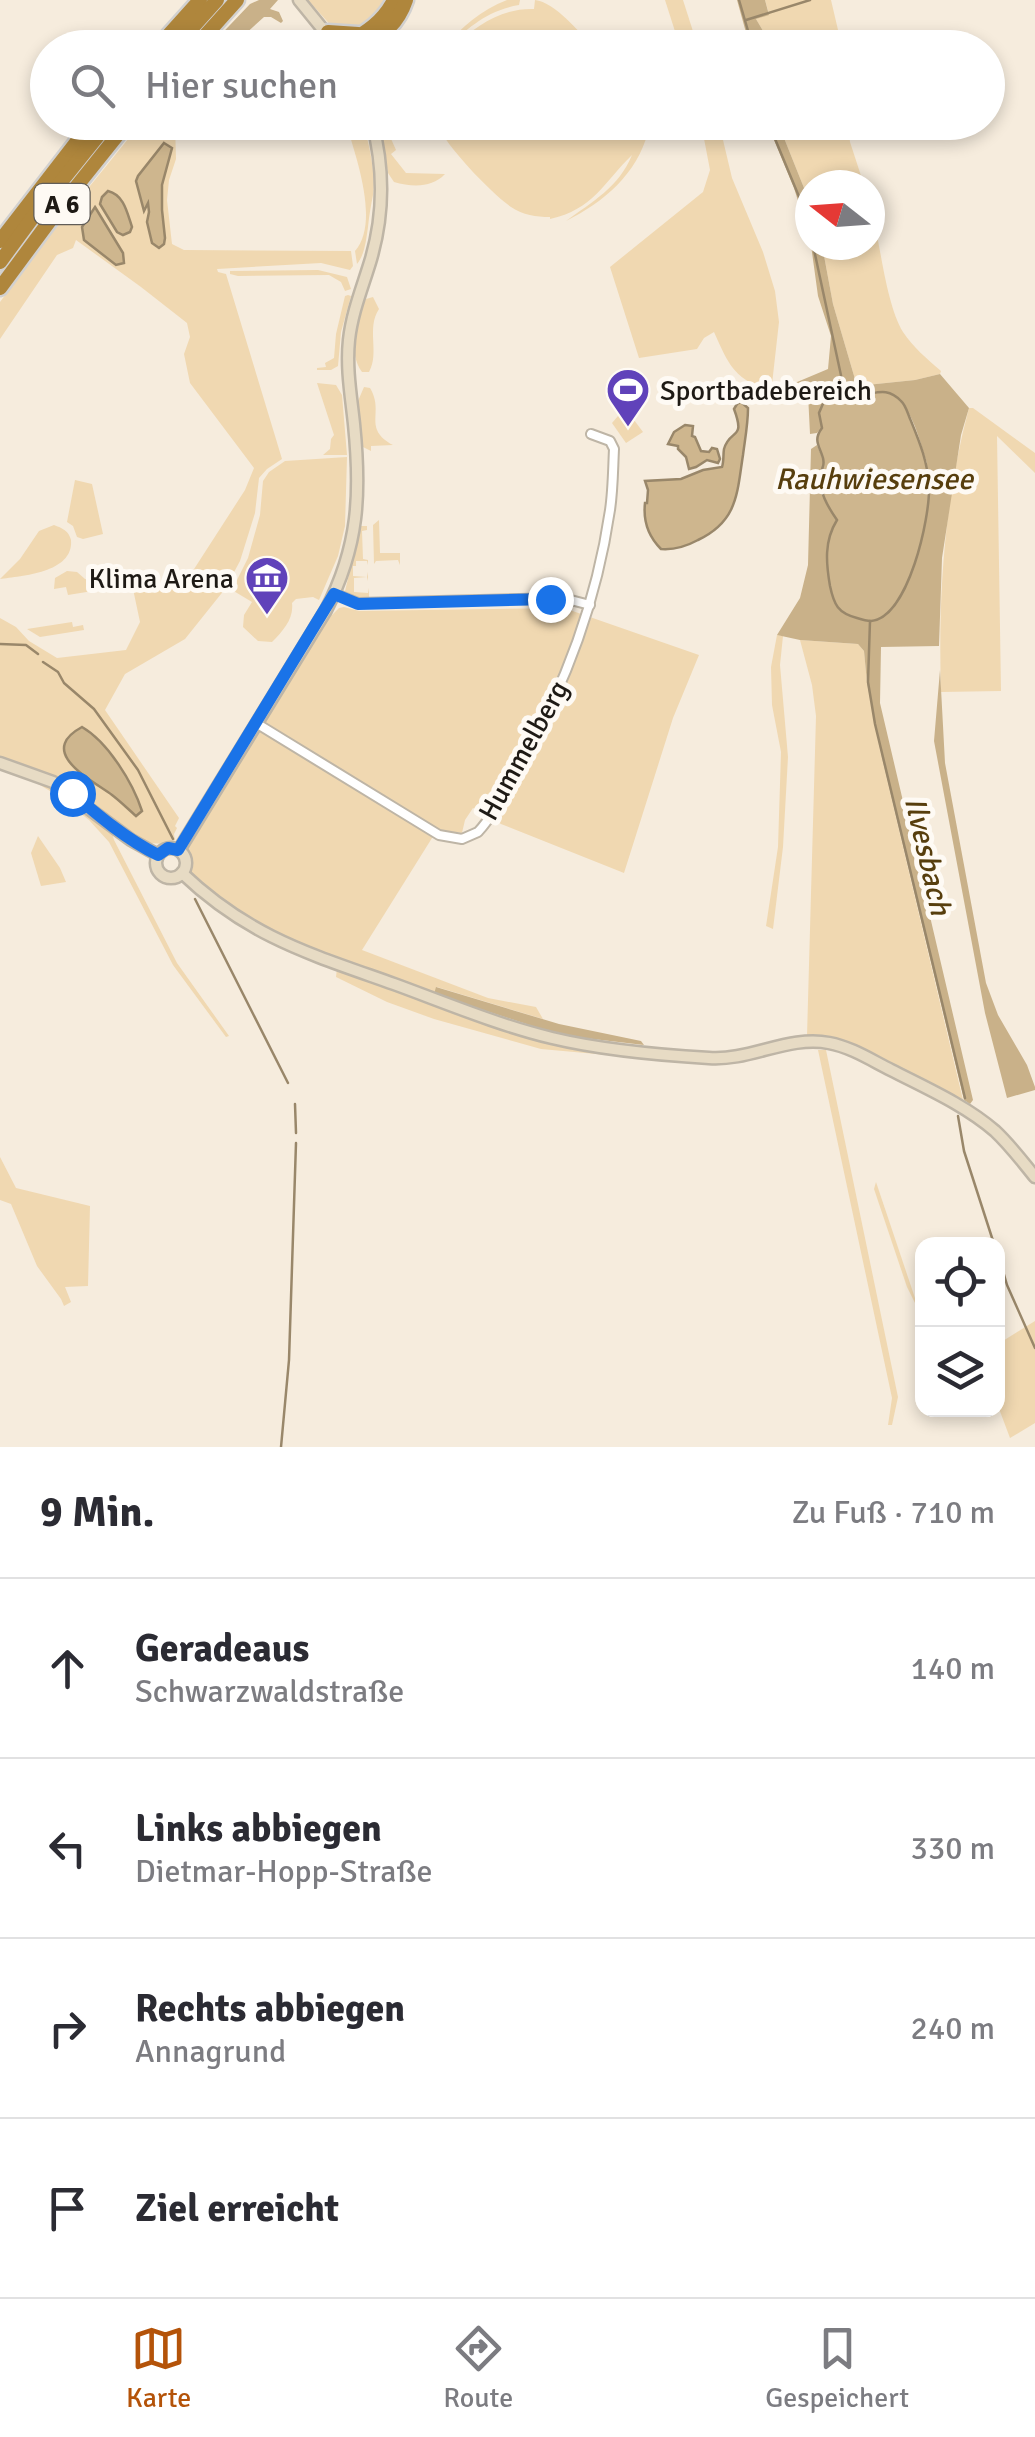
<!DOCTYPE html>
<html lang="de">
<head>
<meta charset="utf-8">
<style>
  body { margin:0; font-family:Signika,sans-serif; background:#f7f7f7; color:#2b2b33 }
  .controls { position:absolute; right:30px; bottom:30px; display:grid; overflow:hidden; border-radius:20px; box-shadow:0 5px 15px #0003 }
  .controls button { width:90px; height:90px; display:grid; place-items:center; padding:0; border:0; border-bottom:2px solid #e1e1e2; background:#fff; color:#2b2b33; font:50px sans-serif }
  .compass { position:absolute; left:795px; top:170px; width:90px; height:90px; border-radius:50%; background:#fff; box-shadow:0 5px 15px #0003; rotate:287deg }
  .stop { position:absolute; width:30px; height:30px; margin:-22px; border:8px solid #1a73e8; border-radius:50%; background:#fff }
  .stop.end { background:#1a73e8; border-color:#fff; box-shadow:0 2px 10px #0008 }
  .list { margin:0; padding:0; list-style:none }
  h2 { display:flex; justify-content:space-between; align-items:center; height:130px; margin:0; padding:0 40px; font-size:42px }
  h2 small { font-size:32px; font-weight:400; color:#7c7c81 }
  .list li { display:grid; grid-template-columns:65px 1fr auto; gap:30px; align-items:center; box-sizing:border-box; height:180px; padding:0 40px; border-top:2px solid #e1e1e2 }
  .list b { display:block; font-size:38px; white-space:nowrap }
  .list p { margin:0; font-size:32px; white-space:nowrap; color:#7c7c81 }
  .list em { font-size:32px; font-style:normal; color:#7c7c81 }
  .icon { flex:none; width:55px; height:55px; fill:none; stroke:currentColor; stroke-width:2; stroke-linecap:round; stroke-linejoin:round }
  .map { position:relative; flex:none; width:1035px; height:1447px; overflow:hidden }
  .search { position:absolute; background:#fff; box-shadow:0 5px 15px #0003; left:30px; right:30px; top:30px; height:110px; display:flex; align-items:center; gap:25px; box-sizing:border-box; padding:0 35px; border-radius:55px; color:#7c7c81; font-size:38px }
  .sheet { height:850px; background:#fff }
  nav { display:flex; justify-content:space-around; align-items:center; box-sizing:border-box; height:140px; border-top:2px solid #e1e1e2; background:#fff; font-size:28px; color:#7c7c81 }
  nav a { display:grid; justify-items:center; gap:5px }
  nav .on { color:#b45309 }
  .map>svg:first-child { display:block }
  .green { fill:#f0d8b1; fill-rule:evenodd }
  .forest { fill:#c9b189 }
  .water { fill:#ceb68e; stroke:#99876a; stroke-width:2.5 }
  .lines { fill:none; stroke-linecap:round; stroke-linejoin:round }
  .stream { stroke:#99876a; stroke-width:2.5 }
  .street-casing { stroke:#beb5a6; stroke-width:12 }
  .secondary-casing { stroke:#beb5a6; stroke-width:15 }
  .highway-casing { stroke:#d2d1d0; stroke-width:19 }
  .street { stroke:#fff; stroke-width:8 }
  .secondary { stroke:#e7dbc4; stroke-width:10 }
  .highway { stroke:#af863c; stroke-width:14 }
  .route { stroke:#1a73e8; stroke-width:12 }
  .labels { text-anchor:middle; stroke-width:10; stroke-linejoin:round; paint-order:stroke }
  .shield { fill:#fefaf4; stroke:#615d58; stroke-width:2.5 }
  .shield-label { font-size:25px; font-weight:bold; fill:#1e1a15 }
  .poi-label { font-size:28px; fill:#1e1a15; stroke:#fefaf4; text-anchor:start }
  .street-label { font-size:28px; fill:#1e1a15; stroke:#fefaf4 }
  .water-label { font-size:30px; font-style:italic; fill:#573e0d; stroke:#fefaf4 }
</style>
</head>
<body>
<div class="map">
<svg width="1035" height="1447" viewBox="0 0 1035 1447">
  <rect width="100%" height="100%" fill="#f6ecdd"/>
  <g class="green">
    <path d="M308,0h80c-15,23 -26,30 -54,29z"/>
    <path d="M507,0h13l-1,5c-35,6 -49,24 -75,42 18,-20 37,-37 63,-47z"/>
    <path d="M535,0c20,2 45,33 58,47h-140c23,-21 48,-39 81,-38z"/>
    <polygon points="665,0 683,0 698,47 680,47"/>
    <polygon points="765,0 831,0 842,47 767,47 766,36 756,19 769,14"/>
    <path d="M639,122v10h9c-11,42 -44,70 -82,89 26,-19 53,-34 66,-66 -27,26 -39,55 -82,64v-2c-14,0 -27,-2 -39,-10 -22,-16 -64,-60 -75,-84z"/>
    <path d="M150,123h25l1,36 -7,21 -2,20 5,44 12,6 167,1 2,15 -3,4 -29,-7 -104,6 1,3 8,2 56,185 -15,10 -8,9 -4,35 -15,48 -15,28 -40,50 -60,35 -20,36 74,108 -4,8 2,2 -3,6 1,6 -10,4 -16,-1 -24,-11 -81,-58 -44,-15v-141l16,9 13,14 28,17 69,-8 14,-28 -7,-33 54,-9 58,-90 9,-22 -64,-85 -6,-29 6,-17 -3,-14 -46,-36 -65,-47 -3,8 -16,7 -57,84v-37l47,-63 90,-111 5,5zM172,148l-10,37 -5,63 -5,-5 -5,-21 2,-10 -2,-12z"/>
    <path d="M343,123h20c6,19 13,52 10,72 -2,10 -4,21 -5,32 -2,13 -3,27 -11,37l-2,-13c25,-29 1,-93 -8,-125z"/>
    <path d="M379,123h5l12,27 -5,4 15,19 39,1c-13,14 -33,13 -51,8l-6,-9z"/>
    <path d="M701,123h18l13,55 31,74 12,39 4,31 -8,71c-37,-16 -41,-25 -57,-61l-10,6 -7,11 -58,9 -29,-91 93,-75 7,-22z"/>
    <polygon points="778,123 848,123 850,142 864,185 810,185 810,203"/>
    <path d="M870,203c10,36 15,99 33,129 10,15 24,27 38,39l-1,3 -25,6 -58,6 -24,-82 -11,-59h48z"/>
    <polygon points="318,270 347,277 351,289 345,291 341,282 329,275 238,276 230,274 230,271"/>
    <polygon points="348,295 351,296 341,332 338,366 331,370 317,370 317,368 326,367 325,363 334,358 336,334 345,296"/>
    <path d="M373,297l6,12c-13,19 1,44 -10,63h-7c-14,-19 -7,-51 4,-73z"/>
    <polygon points="317,383 336,385 342,395 347,455 323,455 330,449 331,439 334,435"/>
    <path d="M364,387l6,1c15,25 -8,40 23,57l-22,1v5l-8,-4 -5,-46z"/>
    <polygon points="625,408 643,432 626,443 612,423"/>
    <path d="M969,408h4l62,45v20l-38,-37 4,255 -60,1c-3,-95 3,-191 28,-284z"/>
    <path d="M347,457l-2,69 -7,30 -19,44 -6,-3 -17,2 -4,4c2,16 -9,28 -20,39l-14,-1 -15,-14 1,-12 8,-13 -20,-12 16,-32 12,-43 3,-34 6,-9 16,-11z"/>
    <polygon points="75,480 92,484 103,534 83,539 77,537 73,526 67,522"/>
    <polygon points="379,520 380,553 400,553 400,565 398,560 376,561 374,564 373,525"/>
    <path d="M54,525c8,3 15,6 17,15 3,33 -50,36 -71,39l20,-20 19,-28z"/>
    <polygon points="361,526 367,526 367,530 362,531 363,559 368,560 368,565 367,561 356,561 356,566 353,566 353,576 367,577 368,572 368,581 367,577 354,578 354,592 368,593 369,588 369,598 360,598 345,591"/>
    <polygon points="67,571 77,572 85,579 105,585 105,589 68,595 66,587 54,589 55,578"/>
    <path d="M344,607l15,4 205,-3 135,47 -26,63 -49,155 -123,-49 -28,-16 -8,12 -3,13 -25,-3 -75,120 126,48 48,9 7,12 -106,-32 -3,7c-68,-24 -197,-59 -241,-118 -5,-8 -5,-20 -6,-30 50,-76 94,-155 142,-233l3,2 7,-7z"/>
    <polygon points="72,622 73,627 83,625 84,630 40,637 27,629"/>
    <polygon points="777,635 783,636 780,665 788,757 783,847 773,929 766,926 778,847 781,752 772,705 771,667"/>
    <polygon points="800,640 858,644 864,651 867,683 882,758 963,1100 854,1044 833,1037 807,1036 816,716 812,685"/>
    <polygon points="0,765 43,779 111,829 114,840 177,963 229,1036 226,1037 173,965 109,842 89,820 55,794 35,782 0,770"/>
    <polygon points="38,836 60,868 66,882 41,886 31,853"/>
    <polygon points="337,968 418,998 608,1050 607,1055 541,1049 434,1019 387,1002 336,977"/>
    <polygon points="818,1050 826,1050 898,1397 892,1425 888,1425 892,1398"/>
    <polygon points="0,1157 16,1188 90,1206 88,1286 65,1287 71,1302 64,1306 61,1299 37,1266 11,1204 0,1200"/>
    <polygon points="876,1182 917,1304 919,1311 907,1287 874,1189"/>
    <polygon points="1035,1321 1035,1423 1010,1438 998,1406 998,1344"/>
  </g>
  <g class="forest">
    <polygon points="259,0 278,0 270,9 279,12 283,21 281,23 271,17 264,17 231,47 209,47 250,4"/>
    <polygon points="737,0 765,0 769,15 756,19 766,36 767,47 750,47"/>
    <polygon points="767,123 778,123 810,203 810,239 794,188"/>
    <path d="M811,245h11l11,59 24,82 58,-6 25,-6 29,34 -8,27 -19,123 -3,88 -58,1 -1,56 93,397 -3,4 -6,-4 -82,-342 -15,-75 -3,-32 -6,-7 -58,-4 -23,-5 23,-37 8,-33 3,-116 6,-4 7,17 3,43 11,15 89,-57c-8,-23 -16,-67 -45,-71 -17,-2 -19,6 -39,-1l-18,8 -6,14 3,15 -5,5 -7,1 -2,-40 -37,3v-4l57,-24 3,-33 -13,-40z"/>
    <polygon points="940,670 945,763 986,983 998,1015 1027,1065 1035,1087 1035,1090 1007,1098 985,1013 934,741"/>
    <polygon points="436,987 559,1024 641,1041 644,1045 576,1037 548,1031 434,994"/>
  </g>
  <g class="water">
    <polygon points="164,143 172,148 162,185 162,210 165,238 164,244 159,248 152,243 147,222 149,212 148,203 144,211 136,181 138,176"/>
    <path d="M108,191c16,4 19,21 24,36l-2,5 -7,3 -6,-3 -17,-28 2,-7z"/>
    <polygon points="95,207 123,253 124,263 116,265 84,240 82,227"/>
    <path d="M843,391c2,0 13,4 15,4 16,0 28,-10 43,6 5,4 7,14 10,20 9,22 17,42 18,66 1,30 -20,130 -58,134 -3,0 -11,-2 -14,-3 -19,-5 -23,-13 -27,-32 -4,-23 -6,-45 7,-66 -9,-13 -19,-29 -16,-46 1,-9 4,-7 2,-16 -4,-13 -10,-18 -1,-30l-3,-15 6,-14z"/>
    <path d="M741,402l7,6c0,16 -3,31 -5,47 -6,38 -5,66 -45,85 -11,6 -24,10 -37,9 -12,-12 -18,-28 -16,-46h2l1,-13 -3,-9 36,-2 22,-9 19,-3c2,-6 1,-12 2,-18 6,-21 22,-8 10,-40l3,-5z"/>
    <polygon points="685,425 693,426 692,436 695,437 701,451 709,452 712,448 717,449 720,459 718,463 707,460 696,467 689,469 686,457 678,449 678,446 668,444 674,432"/>
    <path d="M82,727c26,15 51,56 60,84l-6,5c-8,-7 -16,-15 -24,-21 -22,-16 -76,-43 -30,-68z"/>
  </g>
  <g class="lines">
    <g class="stream">
      <polyline points="739,0 753,48"/>
      <polyline points="746,20 810,0"/>
      <polyline points="768,122 800,199 810,231"/>
      <polyline points="813,245 842,380"/>
      <polyline points="870,621 868,682 875,724 965,1098"/>
      <polyline points="0,644 26,645 38,654"/>
      <polyline points="43,662 58,672 64,683 94,709 138,770 173,839"/>
      <polyline points="195,899 288,1083"/>
      <polyline points="295,1104 296,1133"/>
      <polyline points="958,1116 964,1151 994,1244"/>
      <polyline points="998,1254 1007,1285 1035,1348"/>
      <polyline points="281,1447 289,1360 296,1143"/>
    </g>
    <defs>
      <g id="street">
        <polyline points="334,593 358,603 563,598 590,605"/>
        <path d="M256,723l183,112 23,4 16,-7c15,-16 25,-38 36,-58 49,-81 82,-169 96,-264 3,-20 3,-41 4,-61l-4,-8 -19,-7"/>
      </g>
      <g id="secondary">
        <polyline points="299,0 338,48"/>
        <polyline points="0,763 53,782 131,840 158,855"/>
        <circle cx="171" cy="863" r="15"/>
        <path d="M179,850l147,-240c33,-64 35,-117 28,-186 -3,-28 -8,-56 -5,-84 3,-28 14,-54 22,-81 13,-45 13,-92 1,-137"/>
        <path d="M182,873c67,64 128,81 212,111 52,19 104,41 158,54 50,12 106,17 157,20 41,3 80,-23 120,-15 22,4 42,17 62,27 35,18 74,35 104,61 15,14 27,30 40,46"/>
      </g>
      <g id="highway">
        <polyline points="328,32 358,34"/>
        <polyline points="157,48 200,0"/>
        <polyline points="174,48 217,0"/>
        <polyline points="194,48 237,0"/>
        <path d="M340,48c23,-14 42,-24 54,-48"/>
        <path d="M362,48c21,-13 36,-24 44,-48"/>
        <polyline points="0,241 92,122"/>
        <polyline points="0,262 36,213 109,122"/>
        <polyline points="0,288 60,207 128,122"/>
      </g>
    </defs>
    <use href="#street" class="street-casing"/>
    <use href="#secondary" class="secondary-casing"/>
    <use href="#highway" class="highway-casing"/>
    <use href="#street" class="street"/>
    <use href="#secondary" class="secondary"/>
    <use href="#highway" class="highway"/>
  </g>
  <g class="lines">
    <path class="route" d="M72,793c27,23 54,46 86,62l10,-7 10,2 156,-256 24,10 192,-5"/>
  </g>
  <defs>
    <symbol id="stadium-pin" viewBox="-11 -11 22 30"><path d="M0 17L-7.5 6A9.5 9.5 0 1 1 7.5 6Z" fill="#6042ba" stroke="#fefaf4"/><path d="M0-5a6.5 5 0 1 0 0 10a6.5 5 0 1 0 0-10ZM-3.5-1.8h7v3.6h-7Z" fill="#fff"/></symbol>
    <symbol id="museum-pin" viewBox="-11 -11 22 30"><path d="M0 17L-7.5 6A9.5 9.5 0 1 1 7.5 6Z" fill="#6042ba" stroke="#fefaf4"/><path d="M0-6L6-3V-2H-6V-3ZM-5-1h2V3h-2ZM-1-1h2V3h-2ZM3-1h2V3H3ZM-6 4H6V6H-6Z" fill="#fff"/></symbol>
  </defs>
  <g fill-rule="evenodd">
    <use href="#stadium-pin" x="603" y="365" width="50" height="68"/>
    <use href="#museum-pin" x="242" y="553" width="50" height="68"/>
  </g>
  <g class="labels">
    <rect class="shield" x="34.5" y="184" width="55" height="40" rx="8"/>
    <g class="shield-label">
      <text x="62" y="213">A 6</text>
    </g>
    <g class="poi-label">
      <text x="660" y="400">Sportbadebereich</text>
      <text x="234" y="588" text-anchor="end">Klima Arena</text>
    </g>
    <g class="street-label">
      <text transform="translate(523 750) rotate(-61)" y="10">Hummelberg</text>
    </g>
    <g class="water-label">
      <text x="874" y="489">Rauhwiesensee</text>
      <text transform="translate(928 856) rotate(77)" y="10">Ilvesbach</text>
    </g>
  </g>
</svg>
<div class="controls">
<button><svg class="icon" aria-label="locate" viewBox="0 0 24 24"><circle cx="12" cy="12" r="6"/><path d="M12 2v4M12 18v4M2 12h4M18 12h4"/></svg></button>
<button><svg class="icon" aria-label="layers" viewBox="0 0 24 24"><path d="M12 4l9 5-9 5-9-5zM3 14l9 5 9-5"/></svg></button>
</div>
<svg class="compass" viewBox="-18 -18 36 36"><path d="M0-13l5 13h-10z" fill="#e53935"/><path d="M0 13l5-13h-10z" fill="#7c7c81"/></svg>
<div class="stop" style="left:72px;top:793px"></div>
<div class="stop end" style="left:550px;top:599px"></div>
<div class="search"><svg class="icon" aria-label="search" viewBox="0 0 24 24"><circle cx="10" cy="10" r="6"/><path d="M15 15l6 6"/></svg>Hier suchen</div>
</div>
<section class="sheet">
<h2>9 Min.<small>Zu Fuß · 710 m</small></h2>
<ul class="list">
<li><svg class="icon" aria-label="ahead" viewBox="0 0 24 24"><path d="M12 20V5M6 11l6-6 6 6"/></svg><div><b>Geradeaus</b><p>Schwarzwaldstraße</p></div><em>140 m</em></li>
<li><svg class="icon" aria-label="left" viewBox="0 0 24 24"><path d="M17 20v-9H6M10 6l-5 5 5 5"/></svg><div><b>Links abbiegen</b><p>Dietmar-Hopp-Straße</p></div><em>330 m</em></li>
<li><svg class="icon" aria-label="right" viewBox="0 0 24 24"><path d="M7 20v-9h11M14 6l5 5-5 5"/></svg><div><b>Rechts abbiegen</b><p>Annagrund</p></div><em>240 m</em></li>
<li><svg class="icon" aria-label="arrive" viewBox="0 0 24 24"><path d="M6 21V4h12l-3 4 3 4H6"/></svg><div><b>Ziel erreicht</b></div></li>
</ul>
</section>
<nav>
<a class="on"><svg class="icon" aria-label="map" viewBox="0 0 24 24"><path d="M3 6l6-2 6 2 6-2v14l-6 2-6-2-6 2zM9 4v14M15 6v14"/></svg>Karte</a>
<a><svg class="icon" aria-label="directions" viewBox="0 0 24 24"><path d="M12 3l9 9-9 9-9-9zM9 14v-3h6M13 9l2 2-2 2"/></svg>Route</a>
<a><svg class="icon" aria-label="saved" viewBox="0 0 24 24"><path d="M7 4h10v16l-5-4-5 4z"/></svg>Gespeichert</a>
</nav>
</body>
</html>
